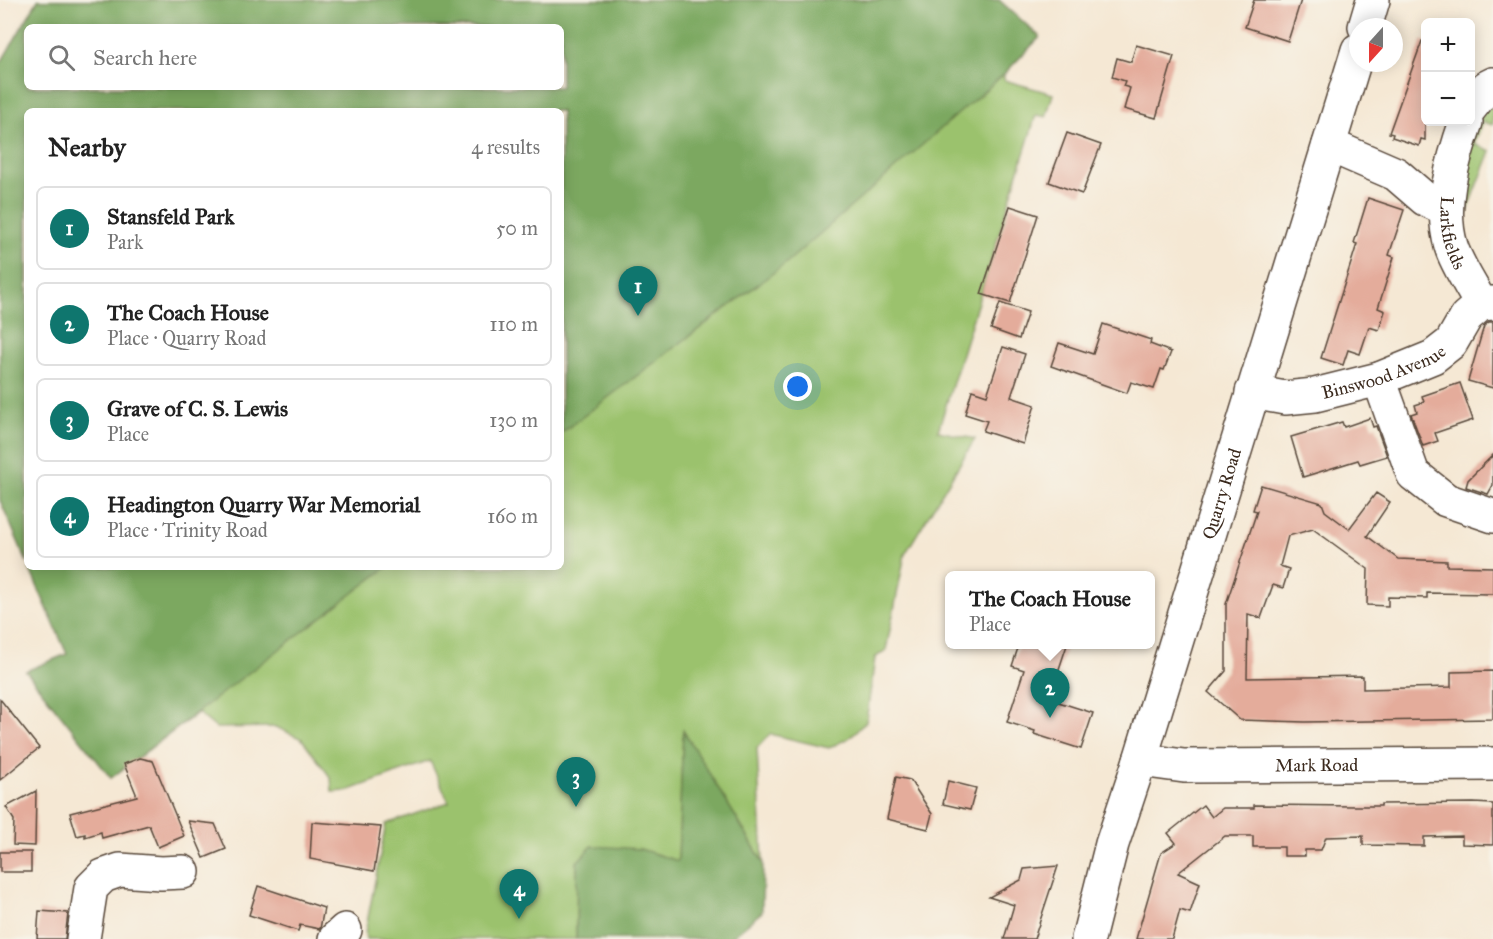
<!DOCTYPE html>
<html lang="en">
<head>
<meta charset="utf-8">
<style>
  body { margin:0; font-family:"IM FELL Great Primer",serif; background:#f2f2f2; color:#222 }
  .controls { position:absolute; right:18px; top:18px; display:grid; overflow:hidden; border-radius:9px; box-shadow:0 3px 15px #0003 }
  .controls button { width:54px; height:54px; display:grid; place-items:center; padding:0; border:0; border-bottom:2px solid #e0e0e0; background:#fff; color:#222; font:30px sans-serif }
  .compass { position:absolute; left:1349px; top:18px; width:54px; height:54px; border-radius:50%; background:#fff; box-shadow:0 3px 15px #0003; rotate:201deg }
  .you { position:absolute; left:798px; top:387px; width:21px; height:21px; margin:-15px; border:4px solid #fff; border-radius:50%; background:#1a73e8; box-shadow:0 0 0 9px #1a73e833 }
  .badge { display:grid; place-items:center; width:39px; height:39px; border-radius:50%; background:#0f766e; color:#fff; font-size:20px; font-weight:700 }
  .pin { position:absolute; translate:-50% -50px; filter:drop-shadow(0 2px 3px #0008) }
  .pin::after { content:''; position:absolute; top:32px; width:21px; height:18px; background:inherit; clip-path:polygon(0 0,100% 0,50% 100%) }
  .popup { position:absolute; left:945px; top:571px; width:210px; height:78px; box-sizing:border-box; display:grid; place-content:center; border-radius:9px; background:#fff; filter:drop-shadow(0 2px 4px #0005); font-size:20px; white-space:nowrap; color:#767676 }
  .popup b { font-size:22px; color:#222 }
  .popup::after { content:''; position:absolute; left:50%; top:100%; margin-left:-12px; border:12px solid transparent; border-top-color:#fff }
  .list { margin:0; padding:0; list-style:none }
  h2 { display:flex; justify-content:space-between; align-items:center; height:78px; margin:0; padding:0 24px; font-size:26px }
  h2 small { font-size:20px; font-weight:400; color:#767676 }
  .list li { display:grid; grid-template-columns:39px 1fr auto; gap:18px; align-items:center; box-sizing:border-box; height:84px; margin:0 12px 12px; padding:0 12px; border:2px solid #e0e0e0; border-radius:9px }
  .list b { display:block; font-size:22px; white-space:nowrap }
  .list p { margin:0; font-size:20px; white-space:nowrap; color:#767676 }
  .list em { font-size:20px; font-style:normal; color:#767676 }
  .icon { flex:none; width:33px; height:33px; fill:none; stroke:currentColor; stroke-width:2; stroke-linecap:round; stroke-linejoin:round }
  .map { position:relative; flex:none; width:1493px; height:939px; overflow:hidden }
  .search { position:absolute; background:#fff; box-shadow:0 3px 15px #0003; left:24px; top:24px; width:540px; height:66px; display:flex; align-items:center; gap:15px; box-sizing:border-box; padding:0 21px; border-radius:9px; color:#767676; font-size:22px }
  .panel { position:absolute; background:#fff; box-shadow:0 3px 15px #0003; left:24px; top:108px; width:540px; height:462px; border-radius:9px }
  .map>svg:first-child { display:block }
  .green { fill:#9bc26d; stroke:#6b7646; stroke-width:1.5; fill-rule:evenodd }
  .forest { fill:#7ca860; stroke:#5c693f; stroke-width:1.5; fill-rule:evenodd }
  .building { fill:#e4ac9b }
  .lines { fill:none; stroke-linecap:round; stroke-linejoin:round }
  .minor-casing { stroke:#574639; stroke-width:36 }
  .minor { stroke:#fff; stroke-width:33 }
  .labels { text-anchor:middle; stroke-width:4.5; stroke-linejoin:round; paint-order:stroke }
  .street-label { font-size:18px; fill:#3b2a1e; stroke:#f7f3e8 }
</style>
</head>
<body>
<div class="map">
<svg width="1493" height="939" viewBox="0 0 1493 939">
  <rect width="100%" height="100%" fill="#f7f3e8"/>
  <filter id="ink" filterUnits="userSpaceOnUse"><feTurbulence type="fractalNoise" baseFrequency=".0167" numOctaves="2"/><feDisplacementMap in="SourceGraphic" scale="12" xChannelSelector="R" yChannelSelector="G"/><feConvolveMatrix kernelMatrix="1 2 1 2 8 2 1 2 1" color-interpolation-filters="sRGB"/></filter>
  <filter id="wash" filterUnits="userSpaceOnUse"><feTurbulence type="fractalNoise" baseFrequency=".008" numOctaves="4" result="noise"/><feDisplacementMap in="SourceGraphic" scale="24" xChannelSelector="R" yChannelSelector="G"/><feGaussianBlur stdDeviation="1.35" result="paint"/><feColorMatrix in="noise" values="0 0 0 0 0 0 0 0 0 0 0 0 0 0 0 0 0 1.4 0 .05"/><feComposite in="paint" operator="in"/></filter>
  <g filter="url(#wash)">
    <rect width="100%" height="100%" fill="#f5e8d4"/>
    <g class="green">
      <path d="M38,0h961l41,37 -36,37v6l49,14 -7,23 -10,-2 -98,316 37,8 -70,115 -19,96 -11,8 -9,64 -17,16 -20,10 -59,-14 -13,14 6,114 -80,-131 -5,131 -38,-13 -63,13 -1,77h-210l-1,-6 21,-109 63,-22 -19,-41 -83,30 -15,1 -1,-14 -29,-39 -26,-12 -60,1 -18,-15 -87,65 -85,-107 41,-17 -38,-87h532v-456h-534v451l-27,-62v-436zM27,27h534v60h-534z"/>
      <path d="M1493,100v25l-10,-3 -9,22 17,7 -31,79c-7,-37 7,-101 33,-130z"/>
    </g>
    <g class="forest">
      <path d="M38,0h961l41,37 -36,37 -219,190 -224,169v-322h-534v451l-27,-62v-436zM27,27h534v60h-534z"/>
      <polygon points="29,567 387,567 111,778 26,671 67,654"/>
      <polygon points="683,730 763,862 762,912 729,939 576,939 577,862 592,846 640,849 678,861"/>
    </g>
    <g id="blocks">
      <g class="building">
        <polygon points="1254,0 1301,0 1288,41 1245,27"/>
        <polygon points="1422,41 1425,41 1425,140 1421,139 1419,146 1392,137 1393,134 1389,133"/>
        <polygon points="1136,45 1174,56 1156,118 1124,109 1130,88 1123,86 1125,81 1112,77 1117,58 1131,62"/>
        <polygon points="1067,133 1101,145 1082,194 1049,182"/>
        <polygon points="1368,198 1404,210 1389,255 1394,257 1378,308 1385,311 1379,330 1369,327 1360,354 1348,350 1343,365 1321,358 1357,244 1354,243"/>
        <polygon points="1010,206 1038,215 1010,303 981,294"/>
        <polygon points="1000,303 1028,312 1019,339 991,329"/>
        <polygon points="1489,322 1493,322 1493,388 1468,381 1484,326"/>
        <polygon points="1103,324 1151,340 1150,344 1171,352 1164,370 1161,369 1154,389 1131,382 1127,393 1051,366 1059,343 1093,354"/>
        <polygon points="1003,347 1025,354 1011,397 1035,405 1023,444 983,431 987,421 965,414 972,390 987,395"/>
        <polygon points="1460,383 1473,420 1435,433 1438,441 1423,446 1411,414 1417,412 1415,405 1424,402 1422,396"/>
        <polygon points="1370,418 1373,427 1376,426 1387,456 1360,464 1358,460 1303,477 1291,437 1342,422 1344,427"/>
        <polygon points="1493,455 1493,485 1488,494 1466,487 1468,480"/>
        <polygon points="1261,485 1322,503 1325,511 1349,529 1376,493 1390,502 1367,536 1398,559 1447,561 1447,566 1493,567 1493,594 1427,593 1427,598 1388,597 1388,606 1367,605 1368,569 1313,529 1288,536 1280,566 1289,569 1283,588 1273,585 1261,618 1248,614 1247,678 1363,676 1363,689 1451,687 1451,672 1493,671 1493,719 1305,722 1240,720 1208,692 1226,671 1226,604 1257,511 1253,510"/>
        <polygon points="1019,645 1067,645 1049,699 1093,713 1081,749 1034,734 1035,731 1007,722 1024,670 1012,666"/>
        <polygon points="0,699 39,748 0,780"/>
        <polygon points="140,758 153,761 184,836 158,847 149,825 102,838 101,832 85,837 85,834 77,836 70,813 137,796 124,764"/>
        <polygon points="896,777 910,780 932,814 928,829 887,819"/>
        <polygon points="948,781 976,788 970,810 943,804"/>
        <polygon points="36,791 35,846 13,845 14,820 6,807"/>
        <polygon points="1473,803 1493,804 1493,845 1462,844 1462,836 1424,837 1424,846 1363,845 1363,836 1326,837 1321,850 1305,850 1305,856 1284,856 1284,847 1253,847 1253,836 1225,836 1178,873 1200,883 1190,913 1180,910 1172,939 1136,939 1161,853 1176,843 1168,833 1203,805 1212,817 1223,808 1254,808 1254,805 1353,806 1381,806 1381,804"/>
        <polygon points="188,821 215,824 226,849 204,858"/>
        <polygon points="312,822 381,827 374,871 310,859"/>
        <rect x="0" y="852" width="31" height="20"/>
        <polygon points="1058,866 1034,939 1004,939 1014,905 989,897 1021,880 1024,869"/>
        <polygon points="258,886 324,908 320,929 300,925 298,931 249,915"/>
        <polygon points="39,911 68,913 65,939 37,939"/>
      </g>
    </g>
  </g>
  <g filter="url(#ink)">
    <use href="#blocks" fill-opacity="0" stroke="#574639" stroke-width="1.5"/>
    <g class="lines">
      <defs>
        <g id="minor">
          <polyline points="1365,27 1373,0"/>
          <polyline points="1470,108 1487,87 1493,84"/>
          <path id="s1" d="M1466,122c-13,37 -27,84 -15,124 5,17 21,41 30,58"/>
          <polyline points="1329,145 1396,174 1425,199 1446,209"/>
          <polyline points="1379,379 1413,474 1446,500 1493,516"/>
          <path id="s2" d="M1252,392l33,6 30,-3 64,-16 54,-22 18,-14 15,-26 15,-13 12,-1"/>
          <path id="s3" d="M1140,760l44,6 309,-2"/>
          <polyline points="83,939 91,888 103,876 120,870 161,873 183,872"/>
          <polyline points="335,939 345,930"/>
          <path id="s4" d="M1088,939l24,-95 28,-84 218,-710"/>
        </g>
      </defs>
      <use href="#minor" class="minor-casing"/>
      <use href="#minor" class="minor"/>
    </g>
  </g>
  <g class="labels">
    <g class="street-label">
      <text dy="6" stroke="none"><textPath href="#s1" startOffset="114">Larkfields</textPath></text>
      <text dy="6" stroke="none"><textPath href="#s2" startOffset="136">Binswood Avenue</textPath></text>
      <text dy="6" stroke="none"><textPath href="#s4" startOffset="465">Quarry Road</textPath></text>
      <text dy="6" stroke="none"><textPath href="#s3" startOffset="177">Mark Road</textPath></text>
    </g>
  </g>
</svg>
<div class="controls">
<button>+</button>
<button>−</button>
</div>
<svg class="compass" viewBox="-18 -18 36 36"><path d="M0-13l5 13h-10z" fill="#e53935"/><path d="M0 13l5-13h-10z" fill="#767676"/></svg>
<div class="you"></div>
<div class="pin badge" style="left:638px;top:316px">1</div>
<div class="pin badge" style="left:1050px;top:718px">2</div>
<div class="popup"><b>The Coach House</b>Place</div>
<div class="pin badge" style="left:576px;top:807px">3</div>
<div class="pin badge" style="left:519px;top:919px">4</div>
<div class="search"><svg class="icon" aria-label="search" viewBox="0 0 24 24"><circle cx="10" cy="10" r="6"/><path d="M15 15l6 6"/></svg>Search here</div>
<section class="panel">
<h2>Nearby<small>4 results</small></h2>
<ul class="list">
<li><span class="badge">1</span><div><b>Stansfeld Park</b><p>Park</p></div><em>50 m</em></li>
<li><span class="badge">2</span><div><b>The Coach House</b><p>Place · Quarry Road</p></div><em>110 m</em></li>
<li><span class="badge">3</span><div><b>Grave of C. S. Lewis</b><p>Place</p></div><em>130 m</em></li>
<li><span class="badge">4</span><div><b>Headington Quarry War Memorial</b><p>Place · Trinity Road</p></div><em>160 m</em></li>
</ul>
</section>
</div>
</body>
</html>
